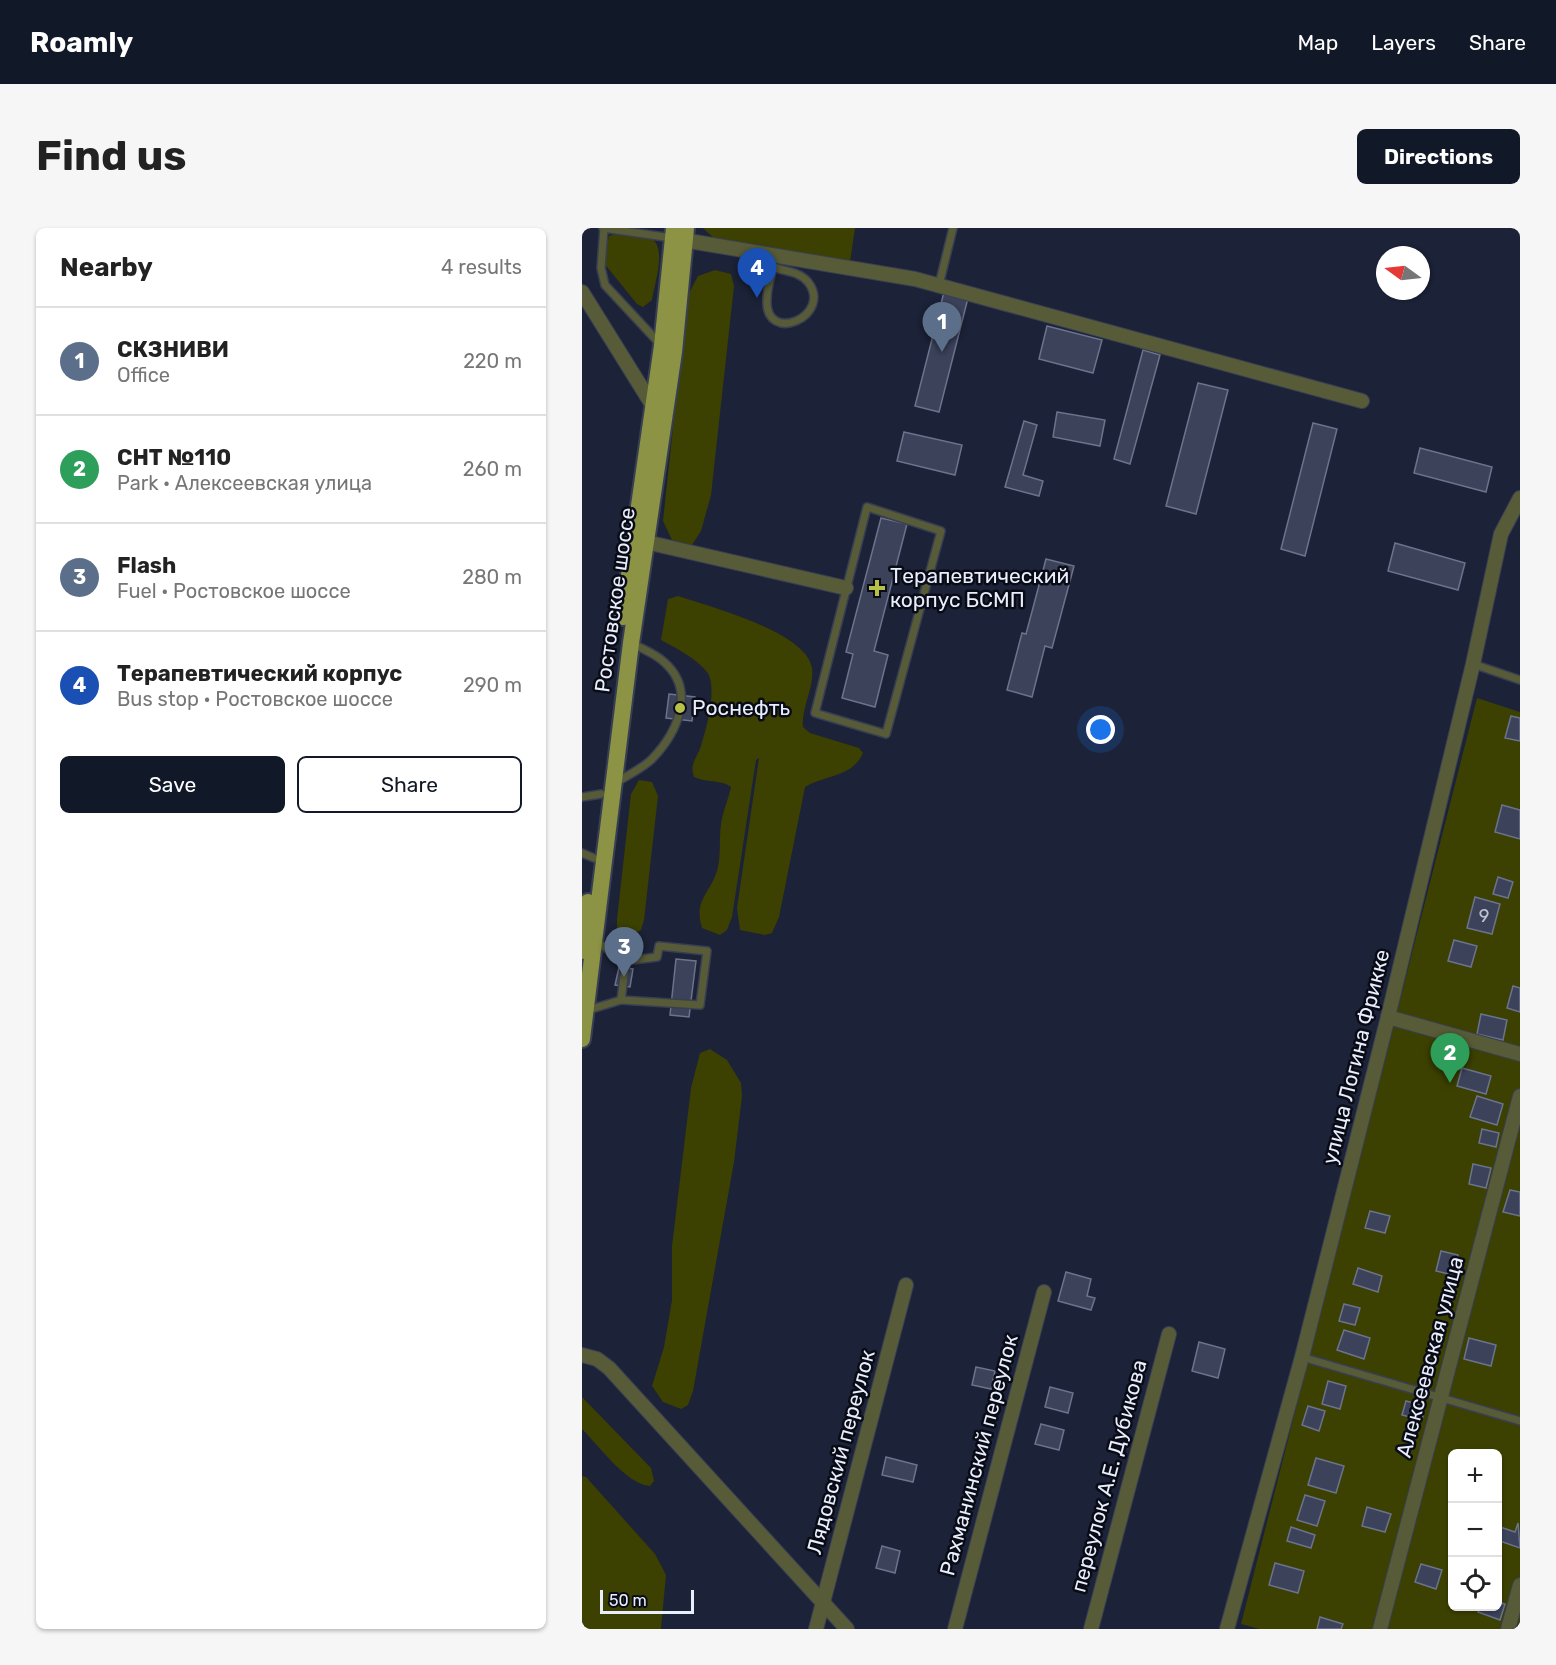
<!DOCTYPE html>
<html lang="en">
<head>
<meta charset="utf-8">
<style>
  body { margin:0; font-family:Rubik,sans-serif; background:#f6f6f6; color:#222 }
  .controls { position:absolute; right:18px; bottom:18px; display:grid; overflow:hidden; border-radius:9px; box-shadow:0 2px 4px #0004 }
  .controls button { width:54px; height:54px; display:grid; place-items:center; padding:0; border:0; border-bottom:2px solid #e0e0e0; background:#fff; color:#222; font:30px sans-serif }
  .compass { position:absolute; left:794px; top:18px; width:54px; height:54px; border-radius:50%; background:#fff; box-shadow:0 2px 4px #0004; rotate:285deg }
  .scale { position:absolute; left:18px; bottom:15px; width:94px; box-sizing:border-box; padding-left:6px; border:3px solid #e9eefc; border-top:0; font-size:16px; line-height:21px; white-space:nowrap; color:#e9eefc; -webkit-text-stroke:4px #090c16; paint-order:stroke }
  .you { position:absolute; left:519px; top:502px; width:21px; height:21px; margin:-15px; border:4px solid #fff; border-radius:50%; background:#1a73e8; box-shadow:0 0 0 9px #1a73e833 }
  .badge { display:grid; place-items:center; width:39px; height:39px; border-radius:50%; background:#111827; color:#fff; font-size:20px; font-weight:700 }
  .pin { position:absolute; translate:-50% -50px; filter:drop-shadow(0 2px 3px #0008) }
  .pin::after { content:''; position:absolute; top:32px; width:21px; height:18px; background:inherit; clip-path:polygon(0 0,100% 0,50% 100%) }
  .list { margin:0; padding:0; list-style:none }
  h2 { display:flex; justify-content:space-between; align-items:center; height:78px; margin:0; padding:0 24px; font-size:26px }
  h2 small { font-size:20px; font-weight:400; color:#767676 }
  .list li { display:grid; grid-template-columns:39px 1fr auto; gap:18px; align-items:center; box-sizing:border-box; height:108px; padding:0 24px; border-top:2px solid #e0e0e0 }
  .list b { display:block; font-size:22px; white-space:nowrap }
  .list p { margin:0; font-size:20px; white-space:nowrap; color:#767676 }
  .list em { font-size:20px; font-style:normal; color:#767676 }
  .actions { display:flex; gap:12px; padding:18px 24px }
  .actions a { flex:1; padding:14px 0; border:2px solid #111827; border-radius:9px; text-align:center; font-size:21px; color:#111827 }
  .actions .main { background:#111827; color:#fff }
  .icon { flex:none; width:33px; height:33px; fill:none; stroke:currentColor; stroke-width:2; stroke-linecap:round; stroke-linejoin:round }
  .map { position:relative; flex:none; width:938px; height:1401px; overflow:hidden; border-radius:9px }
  header { display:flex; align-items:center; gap:36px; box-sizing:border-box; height:84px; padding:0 30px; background:#111827; color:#fff }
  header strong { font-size:28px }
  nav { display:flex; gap:33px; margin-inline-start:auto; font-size:21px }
  .intro { display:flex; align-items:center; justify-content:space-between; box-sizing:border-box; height:144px; padding:0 36px }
  h1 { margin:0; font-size:42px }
  .button { padding:15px 27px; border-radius:9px; background:#111827; color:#fff; font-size:21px; font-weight:700 }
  main { display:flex; gap:36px; padding:0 36px }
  aside { flex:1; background:#fff; border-radius:9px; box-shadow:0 2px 4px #0004 }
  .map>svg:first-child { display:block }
  .green { fill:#3c4001; fill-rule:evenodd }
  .building { fill:#3b425a; stroke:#6b738d; stroke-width:1.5 }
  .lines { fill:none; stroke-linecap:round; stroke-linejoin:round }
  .service-casing { stroke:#393f53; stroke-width:10 }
  .minor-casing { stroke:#393f53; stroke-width:16 }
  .primary-casing { stroke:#393f53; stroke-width:20 }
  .service { stroke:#575b37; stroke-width:7 }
  .minor { stroke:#575b37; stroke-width:14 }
  .primary { stroke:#8c9344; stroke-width:16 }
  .poi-dot { fill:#b7c148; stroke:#090c16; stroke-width:2 }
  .labels { text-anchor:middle; stroke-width:5; stroke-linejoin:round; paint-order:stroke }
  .number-label { font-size:18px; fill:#bec3d4 }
  .poi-label { font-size:21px; fill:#e9eefc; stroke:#090c16; text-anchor:start }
  .street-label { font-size:21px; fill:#e9eefc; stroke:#090c16 }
</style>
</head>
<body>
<header>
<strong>Roamly</strong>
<nav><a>Map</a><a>Layers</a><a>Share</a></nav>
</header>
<div class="intro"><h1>Find us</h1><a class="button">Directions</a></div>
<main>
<aside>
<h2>Nearby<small>4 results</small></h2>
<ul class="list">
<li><span class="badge" style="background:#5c6f8a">1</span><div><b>СКЗНИВИ</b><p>Office</p></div><em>220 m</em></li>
<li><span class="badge" style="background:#2e9e5b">2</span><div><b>СНТ №110</b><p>Park · Алексеевская улица</p></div><em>260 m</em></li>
<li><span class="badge" style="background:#5c6f8a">3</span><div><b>Flash</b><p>Fuel · Ростовское шоссе</p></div><em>280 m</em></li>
<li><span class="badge" style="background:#1a4fb4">4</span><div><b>Терапевтический корпус</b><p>Bus stop · Ростовское шоссе</p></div><em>290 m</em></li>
</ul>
<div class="actions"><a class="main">Save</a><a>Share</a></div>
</aside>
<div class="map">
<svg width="938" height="1401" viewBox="0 0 938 1401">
  <rect width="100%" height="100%" fill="#1c2237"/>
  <g class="green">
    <polygon points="121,0 273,0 268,34 137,15"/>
    <path d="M36,5c10,1 26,1 34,6 15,10 2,46 0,61l-9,7 -6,-3 -34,-42 6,-26z"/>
    <polygon points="133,42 149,46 152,58 129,267 119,303 110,317 90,312 81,293 105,69 116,48"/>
    <path d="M96,368c30,10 129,36 134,72 3,17 -11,40 -9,59l7,6 49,15 4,5c-10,24 -38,22 -58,34l-26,130 -7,16 -7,2 -25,-5 -3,-22 22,-150 -3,2 -24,157 -5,13 -7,5 -18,-7c-9,-30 10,-35 16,-61 3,-14 1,-29 3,-43 2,-13 7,-24 10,-37 -10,-8 -25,-4 -37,-10 -5,-13 3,-19 7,-31 5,-16 17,-59 6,-74 -10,-13 -31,-24 -46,-32l7,-41z"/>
    <path d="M895,470l43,14v917h-261l-18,-5zM870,1226h45v152h-45z"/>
    <polygon points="57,552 70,554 76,568 62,692 59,702 49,707 35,701 35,691 49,566"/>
    <polygon points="128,821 145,832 159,855 160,868 152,934 111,1163 106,1177 99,1181 81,1174 70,1158 82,1119 90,1072 90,1018 109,860 118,825"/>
    <path d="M0,1169l69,71 3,13 -4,5c-24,-2 -51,-40 -68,-57z"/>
    <polygon points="0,1248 4,1249 73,1326 84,1347 79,1401 0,1401"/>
  </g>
  <g class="building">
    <polygon points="362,64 386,70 357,184 333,178"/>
    <polygon points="465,98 520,112 511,145 457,131"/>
    <polygon points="561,122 578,127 548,236 532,231"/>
    <polygon points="616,155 646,162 614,286 584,278"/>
    <polygon points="475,184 523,192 518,218 471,209"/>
    <polygon points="442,193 455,197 441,247 461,253 457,268 423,259"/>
    <polygon points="731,195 755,201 723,328 699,321"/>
    <polygon points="322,204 380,217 373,247 315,233"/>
    <polygon points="838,220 910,239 904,264 832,245"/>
    <polygon points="299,290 325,296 292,423 306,427 293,479 260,470 271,426 264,424"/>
    <polygon points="813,315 883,335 876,362 806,343"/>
    <polygon points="464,331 492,338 470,420 463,418 450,469 425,462 440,405 444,406"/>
    <polygon points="87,466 113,469 110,493 84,490"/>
    <polygon points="929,488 938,490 938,513 923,510"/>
    <polygon points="920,577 938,582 938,611 913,604"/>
    <polygon points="916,649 931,654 926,670 911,666"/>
    <polygon points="893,669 918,676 910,706 885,700"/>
    <polygon points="872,712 895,718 889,739 866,733"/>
    <polygon points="94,731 114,733 107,789 88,787"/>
    <polygon points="37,739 51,741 48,759 33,757"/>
    <polygon points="931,758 938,760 938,784 925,780"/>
    <polygon points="899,786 925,792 921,812 895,806"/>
    <polygon points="880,840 909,848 904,866 875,858"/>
    <polygon points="895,868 921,876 915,897 888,889"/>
    <polygon points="900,901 917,905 914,919 897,915"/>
    <polygon points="891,936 909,940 904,960 887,956"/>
    <polygon points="928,962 938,964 938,988 921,984"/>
    <polygon points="788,983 808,988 803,1005 783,1000"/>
    <polygon points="859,1023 876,1027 871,1047 854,1043"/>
    <polygon points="776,1040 800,1048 796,1064 771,1056"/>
    <polygon points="484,1044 509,1051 505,1068 513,1070 509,1082 476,1073"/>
    <polygon points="762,1076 778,1080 773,1097 757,1093"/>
    <polygon points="762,1102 788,1110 782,1131 755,1122"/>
    <polygon points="887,1110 914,1117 909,1138 882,1131"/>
    <polygon points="617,1114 643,1121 636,1150 610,1143"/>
    <polygon points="394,1139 413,1143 409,1161 390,1157"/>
    <polygon points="746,1153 764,1158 758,1181 740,1176"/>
    <polygon points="468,1159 491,1165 486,1185 463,1179"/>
    <polygon points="824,1173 843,1178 840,1192 820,1187"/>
    <polygon points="726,1178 743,1183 737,1203 720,1197"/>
    <polygon points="459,1196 482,1202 477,1222 453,1216"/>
    <polygon points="304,1229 335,1237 331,1254 300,1247"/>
    <polygon points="734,1230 762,1238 754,1265 726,1257"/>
    <polygon points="723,1267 743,1273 735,1298 715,1292"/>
    <polygon points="785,1279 809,1286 803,1304 780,1298"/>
    <polygon points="936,1295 938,1320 915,1312 918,1299 933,1304"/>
    <polygon points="709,1299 733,1307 729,1320 705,1313"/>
    <polygon points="300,1318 318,1323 313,1345 294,1340"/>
    <polygon points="693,1335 722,1343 716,1365 687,1357"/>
    <polygon points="839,1336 860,1342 854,1361 833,1354"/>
    <polygon points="915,1374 923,1376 918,1392 896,1384 898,1378 915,1378"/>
    <polygon points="738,1389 761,1396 759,1401 735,1401"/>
  </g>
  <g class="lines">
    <defs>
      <g id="service">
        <polyline points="21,0 90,10"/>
        <polyline points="22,0 19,40 23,57 78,116"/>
        <path d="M176,28c5,4 10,8 16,11 11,5 25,4 34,15 26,34 -44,64 -41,17 0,-11 4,-22 6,-32"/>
        <polyline points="357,57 371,0"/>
        <polygon points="285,279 359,303 304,506 233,485"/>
        <polyline points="891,436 938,452"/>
        <path d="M35,554c11,-7 26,-14 35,-23 25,-26 45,-68 12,-97 -8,-8 -22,-13 -32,-19"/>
        <polyline points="0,569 19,566"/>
        <polyline points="0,625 12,630"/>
        <polyline points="39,772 118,777 125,723 77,718 75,729 44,733"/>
        <polyline points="3,783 39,772 44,733 13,713"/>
        <polyline points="720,1129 938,1193"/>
      </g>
      <g id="minor">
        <polyline points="95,11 333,51 780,173"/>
        <polyline points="0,64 71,178"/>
        <polyline points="64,314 264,360"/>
        <polyline points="806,789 938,826"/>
        <polyline points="0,1127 15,1131 27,1140 265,1401"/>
        <polyline points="234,1401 324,1057"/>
        <polyline points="373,1401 462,1064"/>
        <polyline points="509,1401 587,1106"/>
        <polyline points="645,1401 720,1129 806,789 891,436 919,306 938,270"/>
        <polyline points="798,1401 938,868"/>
        <polyline points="926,1401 938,1357"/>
      </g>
      <g id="primary">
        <polyline points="41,389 80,118 92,0"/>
        <polyline points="0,723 6,674"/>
        <polyline points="0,811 49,415 92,124 104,0"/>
      </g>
    </defs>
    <use href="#service" class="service-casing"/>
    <use href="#minor" class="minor-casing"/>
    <use href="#primary" class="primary-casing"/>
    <use href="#service" class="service"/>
    <use href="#minor" class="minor"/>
    <use href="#primary" class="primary"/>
  </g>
  <g class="poi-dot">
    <path d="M292 351h6v6h6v6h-6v6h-6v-6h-6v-6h6z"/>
    <circle cx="98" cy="480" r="6"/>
  </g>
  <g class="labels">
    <g class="number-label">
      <text x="902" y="694">9</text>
    </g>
    <g class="poi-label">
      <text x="308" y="355">Терапевтический<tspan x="308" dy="24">корпус БСМП</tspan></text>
      <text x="110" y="487">Роснефть</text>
    </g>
    <g class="street-label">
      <text transform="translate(33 372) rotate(-82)" y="7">Ростовское шоссе</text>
      <text transform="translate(774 829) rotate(-76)" y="7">улица Логина Фрикке</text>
      <text transform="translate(848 1129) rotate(-75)" y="7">Алексеевская улица</text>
      <text transform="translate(259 1224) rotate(-75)" y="7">Лядовский переулок</text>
      <text transform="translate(397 1227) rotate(-75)" y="7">Рахманинский переулок</text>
      <text transform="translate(527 1248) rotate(-75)" y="7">переулок А.Е. Дубикова</text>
    </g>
  </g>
</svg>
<div class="controls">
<button>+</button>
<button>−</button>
<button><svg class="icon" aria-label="locate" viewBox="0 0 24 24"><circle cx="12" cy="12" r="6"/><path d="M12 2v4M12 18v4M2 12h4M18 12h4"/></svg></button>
</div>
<svg class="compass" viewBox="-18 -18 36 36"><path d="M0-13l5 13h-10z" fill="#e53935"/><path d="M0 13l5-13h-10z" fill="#767676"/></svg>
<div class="scale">50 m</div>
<div class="you"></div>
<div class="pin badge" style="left:360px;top:124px;background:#5c6f8a">1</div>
<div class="pin badge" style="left:868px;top:855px;background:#2e9e5b">2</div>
<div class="pin badge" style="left:42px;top:749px;background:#5c6f8a">3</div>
<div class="pin badge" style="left:175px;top:70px;background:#1a4fb4">4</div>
</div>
</main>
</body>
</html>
